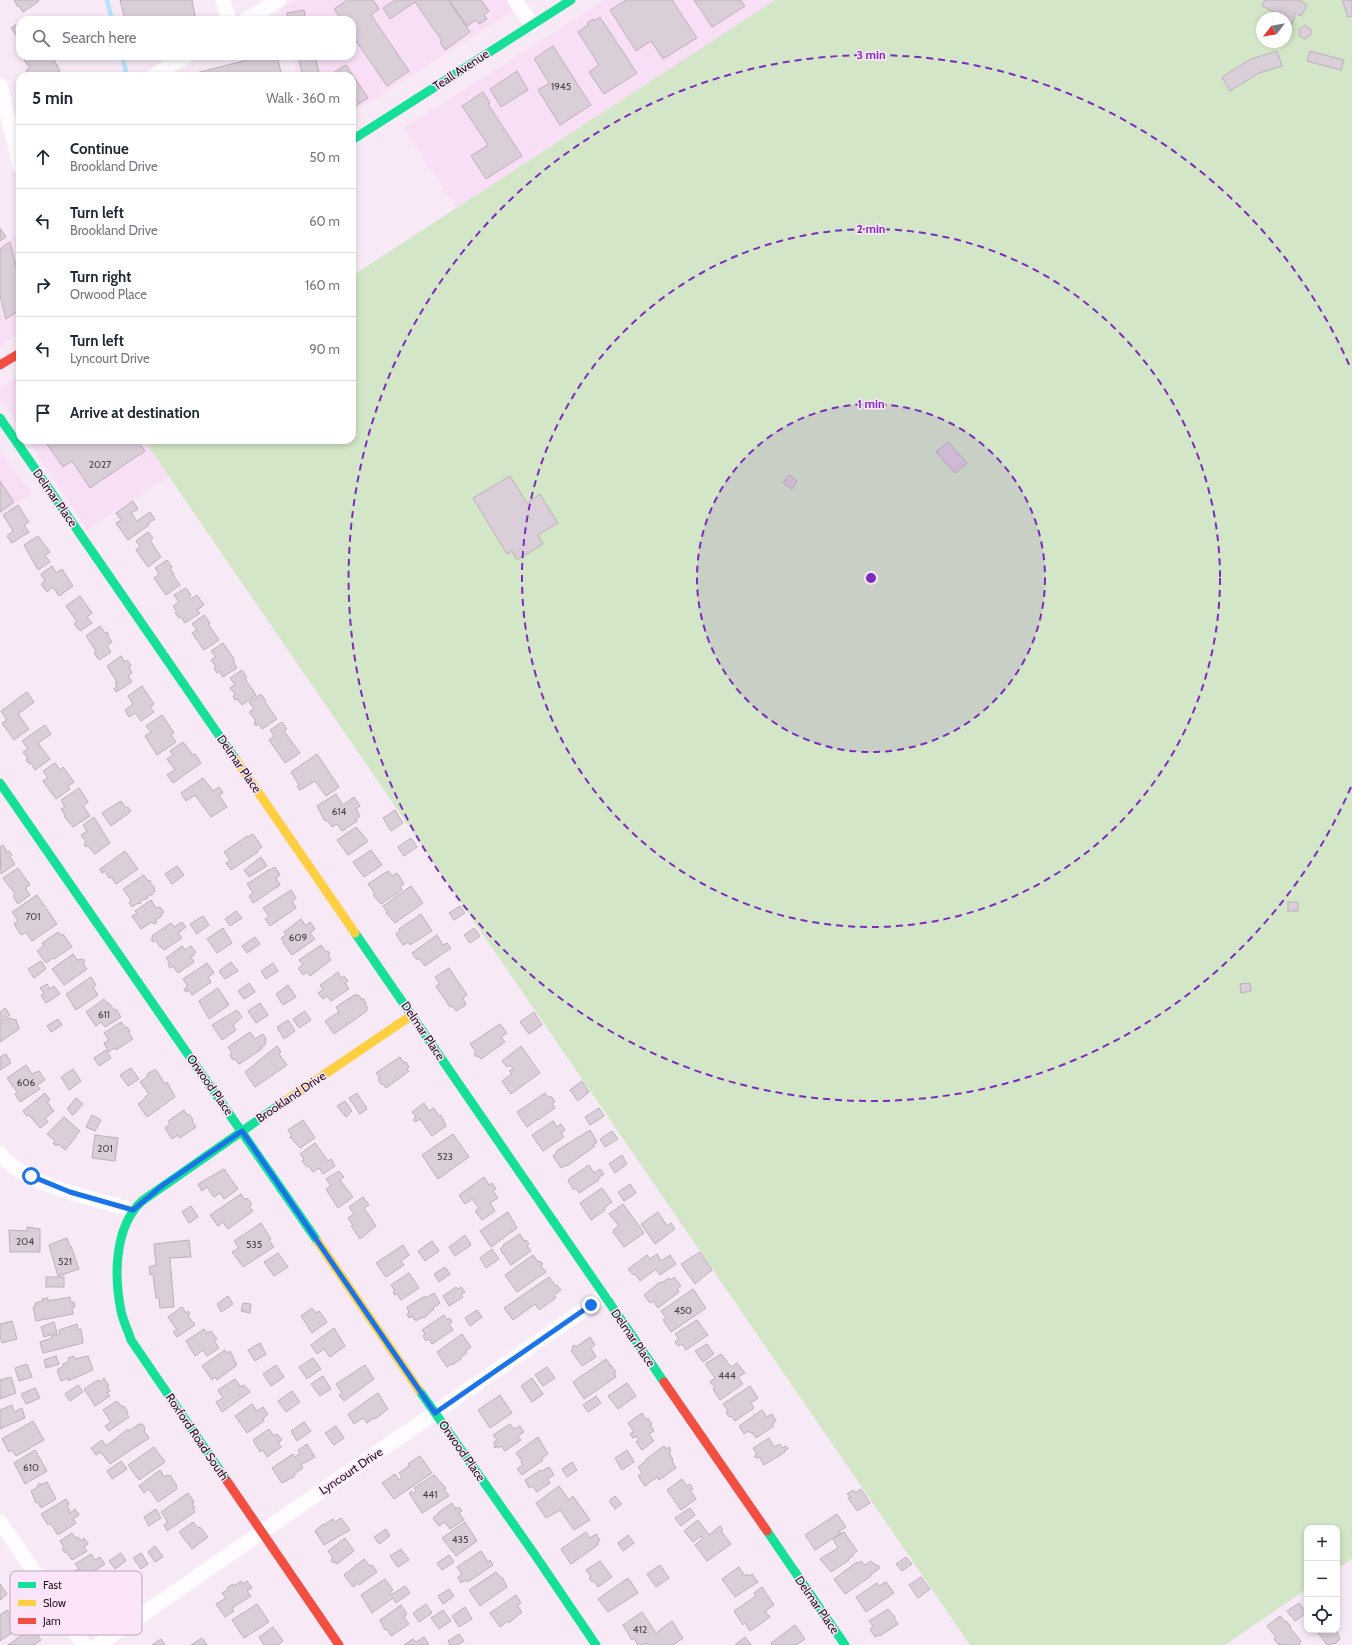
<!DOCTYPE html>
<html lang="en">
<head>
<meta charset="utf-8">
<style>
  body { margin:0; font-family:Cabin,sans-serif; background:#f6f6f7; color:#1f2937 }
  .controls { position:absolute; right:12px; bottom:12px; display:grid; overflow:hidden; border-radius:8px; box-shadow:0 2px 6px #0003 }
  .controls button { width:36px; height:36px; display:grid; place-items:center; padding:0; border:0; border-bottom:1px solid #e0e1e3; background:#fff; color:#1f2937; font:20px sans-serif }
  .compass { position:absolute; left:1256px; top:12px; width:36px; height:36px; border-radius:50%; background:#fff; box-shadow:0 2px 6px #0003; rotate:239deg }
  .stop { position:absolute; width:12px; height:12px; margin:-9px; border:3px solid #1a73e8; border-radius:50%; background:#fff }
  .stop.end { background:#1a73e8; border-color:#fff; box-shadow:0 1px 4px #0008 }
  .list { margin:0; padding:0; list-style:none }
  h2 { display:flex; justify-content:space-between; align-items:center; height:52px; margin:0; padding:0 16px; font-size:17px }
  h2 small { font-size:13px; font-weight:400; color:#747a83 }
  .list li { display:grid; grid-template-columns:26px 1fr auto; gap:12px; align-items:center; box-sizing:border-box; height:64px; padding:0 16px; border-top:1px solid #e0e1e3 }
  .list b { display:block; font-size:15px; white-space:nowrap }
  .list p { margin:0; font-size:13px; white-space:nowrap; color:#747a83 }
  .list em { font-size:13px; font-style:normal; color:#747a83 }
  .icon { flex:none; width:22px; height:22px; fill:none; stroke:currentColor; stroke-width:2; stroke-linecap:round; stroke-linejoin:round }
  .map { position:relative; flex:none; width:1352px; height:1645px; overflow:hidden }
  .search { position:absolute; background:#fff; box-shadow:0 2px 6px #0003; left:16px; top:16px; width:340px; height:44px; display:flex; align-items:center; gap:10px; box-sizing:border-box; padding:0 14px; border-radius:12px; color:#747a83; font-size:15px }
  .panel { position:absolute; background:#fff; box-shadow:0 2px 6px #0003; left:16px; top:72px; width:340px; height:372px; border-radius:12px }
  .map>svg:first-child { display:block }
  .built { fill:#f8dff6 }
  .green { fill:#d3e6c7; fill-rule:evenodd }
  .lines { fill:none; stroke-linecap:round; stroke-linejoin:round }
  .stream { stroke:#b7e2fc; stroke-width:4.5 }
  .building { fill:#daced9; stroke:#bcb0bb }
  .street { stroke:#fefcfe; stroke-width:15 }
  .fast { stroke:#16e098; stroke-width:9 }
  .slow { stroke:#ffcf43; stroke-width:9 }
  .jam { stroke:#f24e42; stroke-width:9 }
  .route { stroke:#1a73e8; stroke-width:5 }
  .ring { fill:none; stroke:#7b2cbf; stroke-width:2; stroke-dasharray:7 5 }
  .labels { text-anchor:middle; stroke-width:3; stroke-linejoin:round; paint-order:stroke }
  .number-label { font-size:10px; fill:#4d424c }
  .street-label { font-size:12px; fill:#1e141d; stroke:#fce5fa }
  .key { fill:#fce5fa; stroke:#b9a6b8; stroke-width:1 }
  .key-label { font-size:11px; fill:#1e141d }
  .centre { fill:#7b2cbf; stroke:#fce5fa; stroke-width:2 }
  .ring-label { font-size:12px; text-anchor:middle; font-weight:bold; fill:#7b2cbf; stroke:#fce5fa; stroke-width:3; stroke-linejoin:round; paint-order:stroke }
</style>
</head>
<body>
<div class="map">
<svg width="1352" height="1645" viewBox="0 0 1352 1645">
  <rect width="100%" height="100%" fill="#f7eaf6"/>
  <g class="built">
    <polygon points="296,0 530,0 352,113 352,76 298,76 293,56 352,56 352,20 283,20 280,9"/>
    <polygon points="604,0 775,0 456,208 404,128"/>
    <polygon points="20,232 20,333 0,346 0,245"/>
    <polygon points="20,375 20,428 0,398 0,388"/>
    <polygon points="28,440 144,440 169,476 87,530"/>
    <polygon points="0,451 32,493 0,516"/>
  </g>
  <path class="green" d="M775,0h577v1559l-15,10v-41h-30v61l-82,56h-255l-826,-1205h208v-164zM1262,18h24v24h-24z"/>
  <g class="lines">
    <g class="stream">
      <polyline points="107,0 112,20"/>
      <polyline points="122,56 127,76"/>
    </g>
  </g>
  <g class="building">
    <polygon points="14,0 38,0 39,1 23,12 19,6 18,7"/>
    <polygon points="120,0 192,0 196,20 125,20"/>
    <polygon points="347,0 373,0 379,9 371,15 409,71 387,86 352,35 352,20 342,20 334,9"/>
    <polygon points="395,0 448,0 470,32 445,50 440,42 442,41 415,2 390,19 383,8"/>
    <polygon points="449,0 481,0 489,11 484,15 487,19 479,24 476,20 467,26"/>
    <polygon points="626,0 672,0 697,38 663,59 651,41 636,51 610,10"/>
    <polygon points="694,0 741,0 745,6 712,27"/>
    <polygon points="1265,0 1302,0 1301,1 1307,5 1301,16 1295,13 1294,16 1295,17 1291,25 1286,22 1286,18 1262,6"/>
    <polygon points="1342,0 1352,0 1352,16 1348,17"/>
    <polygon points="304,10 306,20 289,20 287,13"/>
    <polygon points="600,17 637,73 604,94 589,72 599,65 578,32 588,25 587,23 593,19 594,21"/>
    <polygon points="20,22 20,41 11,28"/>
    <polygon points="1305,25 1311,29 1311,35 1305,39 1299,36 1299,29"/>
    <polygon points="553,46 591,105 560,125 538,90 549,83 535,60 535,58"/>
    <polygon points="1277,51 1282,66 1259,73 1230,91 1222,77 1251,59"/>
    <polygon points="1310,51 1344,60 1341,70 1307,61"/>
    <polygon points="30,56 52,56 60,71 52,76 29,76 26,70 30,68 24,60"/>
    <polygon points="263,56 277,56 282,76 188,76 188,75"/>
    <polygon points="298,56 315,56 320,76 303,76"/>
    <polygon points="346,65 368,98 352,108 352,76 328,76"/>
    <polygon points="517,71 528,90 501,107 490,89"/>
    <polygon points="483,92 490,103 488,104 522,156 486,179 471,156 488,145 462,106"/>
    <polygon points="0,228 6,237 0,241"/>
    <polygon points="10,242 20,282 20,310 6,319 0,295 0,249"/>
    <polygon points="44,440 137,440 145,451 90,488 72,461 63,467"/>
    <polygon points="948,442 967,463 955,473 936,452"/>
    <polygon points="789,475 797,481 792,489 783,483"/>
    <polygon points="510,476 527,503 540,494 558,523 538,535 543,544 517,560 512,551 507,554 473,498"/>
    <polygon points="0,481 14,502 0,512"/>
    <polygon points="133,501 138,509 131,513 137,521 150,512 155,519 148,523 149,525 128,540 116,523 121,520 116,513"/>
    <polygon points="18,505 29,522 24,525 29,532 12,543 7,536 13,531 3,515"/>
    <polygon points="148,532 153,538 150,540 161,557 148,567 136,550 140,547 136,541"/>
    <polygon points="38,536 50,552 45,555 50,562 38,570 24,545"/>
    <polygon points="167,560 172,567 170,568 174,574 173,575 180,585 166,595 154,578 159,574 155,568"/>
    <polygon points="52,566 56,573 62,569 73,586 59,596 53,587 47,592 41,584 45,581 41,574"/>
    <polygon points="186,588 191,595 189,596 191,599 197,595 204,605 197,610 200,613 185,623 181,617 179,618 175,613 177,612 173,606 179,602 174,595"/>
    <polygon points="80,596 92,613 87,617 92,623 80,631 74,624 77,622 66,606"/>
    <polygon points="204,615 210,623 208,624 219,640 204,650 192,633 197,630 192,624"/>
    <polygon points="100,626 105,633 107,632 109,635 108,636 112,642 107,646 111,652 99,660 94,653 96,651 86,636"/>
    <polygon points="223,643 234,659 234,663 237,668 223,677 219,671 217,673 214,668 216,667 211,660 216,657 211,651"/>
    <polygon points="121,656 125,662 127,660 131,665 129,667 132,673 128,676 132,682 116,692 114,689 117,686 115,683 117,682 107,666"/>
    <polygon points="242,670 247,678 245,679 256,695 242,705 237,699 235,700 233,696 235,694 230,688 235,685 230,678"/>
    <polygon points="142,686 154,704 150,707 154,712 141,721 135,713 129,717 125,710 133,704 128,696"/>
    <polygon points="27,692 34,702 18,714 29,729 14,740 2,723 7,720 1,711"/>
    <polygon points="261,694 266,701 265,702 277,719 262,729 259,724 256,726 254,723 256,721 249,712 254,709 249,702"/>
    <polygon points="162,715 174,733 171,735 176,742 157,755 145,736 151,732 146,726"/>
    <polygon points="282,722 287,729 284,731 300,753 285,763 269,740 274,736 270,730"/>
    <polygon points="45,725 51,734 38,743 50,759 35,770 31,763 29,764 26,760 28,759 23,752 28,749 22,741"/>
    <polygon points="183,742 193,755 195,754 201,763 173,783 167,775 175,770 167,759 173,755 170,751"/>
    <polygon points="317,754 339,787 326,796 315,781 300,790 297,786 299,785 291,772"/>
    <polygon points="55,763 60,770 63,767 74,782 68,786 70,789 56,799 43,781 48,778 43,771"/>
    <polygon points="203,778 213,791 219,787 223,793 219,795 227,807 211,817 195,795 186,801 181,793"/>
    <polygon points="79,788 88,802 83,806 90,816 73,827 64,816 65,815 61,809 65,807 61,800"/>
    <polygon points="336,794 343,805 354,797 360,806 356,809 360,816 356,819 357,821 342,831 337,824 332,827 327,820 325,821 317,806"/>
    <polygon points="121,801 126,808 128,807 131,811 128,812 129,813 111,826 102,813"/>
    <polygon points="395,810 403,823 391,831 383,818"/>
    <polygon points="94,817 110,843 95,854 88,846 86,847 84,844 86,842 81,835 87,831 83,825"/>
    <polygon points="356,827 367,840 367,842 348,855 337,840"/>
    <polygon points="253,834 262,847 257,851 258,852 231,870 226,863 230,860 224,852 247,836 248,837"/>
    <polygon points="411,838 417,847 404,856 398,847"/>
    <polygon points="3,845 7,852 9,851 12,855 10,857 15,864 1,874 0,847"/>
    <polygon points="371,850 382,865 364,877 353,862"/>
    <polygon points="125,851 138,869 116,884 111,877 109,878 105,871 102,873 100,869"/>
    <polygon points="261,857 267,866 249,877 244,870"/>
    <polygon points="177,866 184,875 172,884 165,874"/>
    <polygon points="275,867 280,875 276,878 280,885 253,903 249,896 253,893 247,884 270,869 270,870"/>
    <polygon points="18,868 30,885 25,888 30,895 18,904 13,896 15,894 3,878"/>
    <polygon points="388,871 392,876 397,873 404,884 400,886 402,890 381,904 373,895 375,894 368,884"/>
    <polygon points="144,875 148,881 150,880 151,882 150,883 155,888 154,889 155,891 151,896 150,894 147,896 148,898 140,901 141,903 139,904 138,903 132,907 129,902 131,900 123,889"/>
    <polygon points="411,886 423,903 395,923 386,913 387,912 383,906"/>
    <polygon points="291,890 296,898 292,901 296,908 270,926 265,919 269,916 263,908"/>
    <polygon points="37,895 57,924 32,941 26,932 21,935 14,924 18,921 12,912"/>
    <polygon points="151,900 156,908 160,907 164,912 161,914 162,916 155,920 157,922 154,924 152,922 141,929 132,916 137,913 135,911"/>
    <rect x="1288" y="902" width="10" height="9"/>
    <polygon points="460,906 465,913 454,920 449,913"/>
    <polygon points="236,911 242,918 230,926 225,919"/>
    <polygon points="421,914 432,931 410,945 408,942 403,945 396,934 400,931 399,929"/>
    <polygon points="203,916 209,925 197,934 190,924"/>
    <polygon points="301,919 306,926 310,922 315,929 310,933 315,939 292,955 283,943 284,943 281,938 286,935 284,932"/>
    <polygon points="182,922 186,927 178,933 182,938 164,950 161,947 160,947 155,940 153,942 151,939 153,938 152,936 171,923 174,927"/>
    <polygon points="223,928 232,943 217,953 207,939"/>
    <polygon points="474,928 480,936 470,943 464,935"/>
    <polygon points="58,932 61,936 63,934 72,947 54,959 53,958 46,963 37,951 44,946 42,943"/>
    <polygon points="437,935 443,945 447,943 451,948 425,966 419,958 417,960 412,953"/>
    <polygon points="255,937 260,944 247,953 242,946"/>
    <polygon points="321,945 326,952 328,951 330,954 328,956 331,960 310,976 307,972 303,975 298,968 303,965 299,960"/>
    <polygon points="182,946 185,950 191,946 196,952 192,957 190,956 194,962 178,973 173,966 170,968 168,964 170,963 166,958"/>
    <polygon points="73,954 77,960 83,959 85,962 83,964 87,969 64,985 52,969"/>
    <polygon points="41,961 46,969 34,978 28,969"/>
    <polygon points="231,962 238,971 225,979 219,971"/>
    <polygon points="207,963 214,973 208,977 211,982 192,995 189,990 186,992 184,989 187,987 187,985 183,979"/>
    <polygon points="273,963 278,971 266,979 261,971"/>
    <polygon points="449,968 467,995 463,998 466,1005 456,1011 452,1006 450,1007 436,986 440,984 435,977"/>
    <polygon points="338,972 341,978 344,976 348,981 345,983 349,989 331,1001 327,996 323,999 318,993 323,990 320,985"/>
    <polygon points="91,977 96,985 93,987 98,995 76,1010 66,994"/>
    <polygon points="249,983 255,992 244,999 238,991"/>
    <polygon points="1250,983 1251,991 1241,993 1240,984"/>
    <polygon points="47,984 50,989 54,986 60,994 46,1003 41,995 44,993 40,988"/>
    <polygon points="288,985 296,997 283,1005 276,994"/>
    <polygon points="218,988 229,1005 209,1019 199,1001"/>
    <polygon points="356,994 357,996 359,995 362,1000 363,998 366,1003 365,1004 368,1008 366,1009 367,1011 334,1034 325,1021 339,1012 336,1007"/>
    <polygon points="104,999 108,1004 109,1003 114,1010 116,1009 121,1017 105,1027 101,1022 96,1026 86,1012"/>
    <polygon points="260,1003 268,1015 256,1023 248,1011"/>
    <polygon points="5,1008 10,1015 0,1022 0,1012"/>
    <polygon points="237,1010 242,1017 233,1025 236,1030 222,1040 212,1025"/>
    <polygon points="305,1011 311,1020 299,1028 293,1019"/>
    <polygon points="534,1012 542,1025 529,1034 520,1022"/>
    <polygon points="9,1018 16,1020 19,1028 18,1030 0,1042 0,1024"/>
    <polygon points="58,1019 62,1025 51,1032 47,1026"/>
    <polygon points="288,1020 295,1031 284,1039 277,1027"/>
    <polygon points="121,1022 126,1028 127,1027 130,1031 128,1032 133,1039 116,1050 114,1048 109,1052 104,1043 109,1040 104,1033"/>
    <polygon points="500,1024 507,1033 501,1037 505,1042 481,1059 479,1056 477,1057 474,1054 476,1052 470,1044"/>
    <polygon points="250,1032 255,1039 263,1034 266,1039 265,1045 261,1047 262,1049 239,1064 235,1059 233,1060 230,1055 232,1053 228,1047"/>
    <polygon points="277,1046 281,1052 279,1054 287,1065 255,1087 245,1072"/>
    <polygon points="521,1046 540,1073 511,1094 502,1081 512,1074 509,1071 513,1069 510,1065 507,1067 502,1061"/>
    <polygon points="106,1050 111,1058 99,1066 94,1058"/>
    <polygon points="6,1054 11,1063 0,1070 0,1057"/>
    <polygon points="400,1057 404,1063 406,1062 409,1067 407,1069 409,1071 386,1088 383,1084 382,1085 378,1080 380,1078 376,1073"/>
    <polygon points="26,1065 32,1074 39,1071 45,1080 37,1085 40,1089 20,1102 15,1094 17,1092 7,1078"/>
    <polygon points="131,1068 139,1079 128,1086 120,1075"/>
    <polygon points="73,1069 81,1081 69,1090 61,1077"/>
    <polygon points="154,1070 156,1070 165,1084 167,1082 175,1097 147,1117 138,1104 146,1098 145,1097 149,1094 140,1082 148,1076 147,1074"/>
    <polygon points="582,1081 589,1092 578,1101 570,1090"/>
    <polygon points="45,1093 50,1100 47,1102 54,1111 45,1118 48,1122 40,1128 29,1115 27,1116 23,1111"/>
    <polygon points="357,1093 367,1109 360,1114 349,1098"/>
    <polygon points="545,1093 549,1098 551,1096 555,1102 552,1103 555,1108 538,1120 538,1119 527,1127 517,1112"/>
    <polygon points="76,1098 83,1104 73,1115 67,1109"/>
    <polygon points="345,1101 352,1111 346,1117 337,1106"/>
    <polygon points="424,1103 429,1111 434,1108 439,1116 441,1115 446,1126 432,1136 420,1119 415,1122 413,1120 416,1117 412,1112"/>
    <polygon points="599,1108 604,1116 590,1125 585,1117"/>
    <polygon points="184,1110 187,1115 189,1114 193,1120 192,1121 196,1127 180,1138 178,1135 172,1139 165,1128 170,1124 168,1121"/>
    <polygon points="92,1115 101,1120 95,1131 86,1127"/>
    <polygon points="64,1117 80,1131 75,1136 76,1137 65,1150 58,1144 56,1146 53,1143 55,1141 47,1134"/>
    <polygon points="303,1120 315,1138 300,1148 290,1137 292,1136 288,1130"/>
    <polygon points="553,1121 557,1127 561,1124 565,1130 561,1133 564,1137 543,1151 532,1135"/>
    <polygon points="590,1130 597,1142 593,1145 595,1146 567,1166 566,1165 561,1168 553,1156 557,1152 556,1151"/>
    <polygon points="612,1131 618,1139 605,1147 600,1139"/>
    <polygon points="453,1134 469,1157 438,1179 422,1155"/>
    <polygon points="95,1135 118,1138 115,1161 92,1158"/>
    <polygon points="315,1143 328,1161 331,1159 335,1166 323,1174 319,1168 313,1172 309,1166 307,1167 302,1161 304,1159 300,1154"/>
    <polygon points="622,1155 627,1164 615,1173 609,1164"/>
    <polygon points="589,1165 594,1173 600,1169 604,1174 598,1178 599,1180 579,1193 576,1188 574,1190 568,1181 569,1179"/>
    <polygon points="224,1169 238,1189 224,1199 220,1193 214,1197 207,1187 202,1191 198,1184"/>
    <polygon points="339,1171 344,1177 340,1180 353,1197 338,1208 326,1189 331,1186 326,1179"/>
    <polygon points="484,1177 489,1185 492,1183 496,1189 493,1191 498,1198 490,1203 495,1211 482,1220 475,1211 479,1208 472,1199 465,1204 459,1195"/>
    <polygon points="630,1184 636,1193 624,1201 618,1192"/>
    <polygon points="602,1188 612,1202 604,1208 605,1210 591,1220 580,1203"/>
    <polygon points="241,1194 245,1200 247,1198 252,1204 249,1206 253,1211 228,1229 223,1222 218,1226 210,1215"/>
    <polygon points="363,1197 369,1205 364,1208 376,1226 360,1239 351,1226 353,1225 348,1218 354,1214 349,1207"/>
    <polygon points="623,1204 644,1233 624,1247 613,1232 614,1232 613,1230 619,1226 609,1214"/>
    <polygon points="191,1206 198,1217 189,1223 182,1212"/>
    <polygon points="508,1212 517,1228 491,1247 480,1231"/>
    <polygon points="658,1212 667,1226 671,1223 675,1229 655,1244 641,1224"/>
    <polygon points="261,1223 271,1239 269,1240 274,1247 243,1267 232,1252 239,1248 234,1241"/>
    <polygon points="27,1227 40,1229 40,1252 10,1252 9,1230 27,1231"/>
    <polygon points="520,1234 524,1241 526,1240 529,1244 527,1246 531,1251 511,1265 500,1249 503,1247 503,1245"/>
    <polygon points="465,1235 471,1245 455,1256 449,1247"/>
    <polygon points="67,1238 70,1247 71,1246 79,1269 58,1276 49,1245"/>
    <polygon points="189,1240 191,1257 170,1258 174,1307 160,1308 159,1298 156,1298 153,1274 150,1275 149,1267 156,1265 154,1244"/>
    <polygon points="432,1241 439,1251 425,1261 418,1251"/>
    <polygon points="403,1245 409,1255 401,1261 404,1265 386,1277 376,1263"/>
    <polygon points="492,1249 499,1259 486,1268 480,1258"/>
    <polygon points="700,1252 712,1270 695,1284 681,1264"/>
    <polygon points="278,1253 288,1267 274,1276 264,1262"/>
    <polygon points="657,1254 661,1261 670,1255 676,1264 660,1275 656,1269 640,1281 635,1274 633,1275 628,1269 647,1255 650,1259"/>
    <polygon points="533,1255 538,1262 540,1261 543,1264 541,1266 546,1272 517,1292 505,1275"/>
    <polygon points="445,1267 450,1274 439,1282 434,1274"/>
    <polygon points="409,1273 419,1288 401,1300 397,1294 395,1295 393,1292 395,1291 391,1285"/>
    <rect x="46" y="1277" width="18" height="10"/>
    <polygon points="549,1277 556,1286 557,1285 561,1290 554,1295 556,1298 539,1310 535,1304 513,1320 504,1308"/>
    <polygon points="674,1277 681,1286 677,1289 679,1292 658,1308 653,1301 650,1303 644,1295 660,1282 661,1283 669,1278 671,1280"/>
    <polygon points="456,1287 458,1289 461,1287 465,1292 461,1294 463,1297 449,1306 443,1296"/>
    <polygon points="693,1289 706,1308 671,1332 663,1320 666,1318 661,1311"/>
    <polygon points="434,1293 440,1303 433,1308 434,1309 424,1318 423,1317 416,1321 415,1319 414,1320 413,1316 409,1318 407,1314 409,1313 407,1307 425,1296 426,1298"/>
    <polygon points="228,1296 233,1304 221,1312 217,1304"/>
    <polygon points="70,1297 71,1303 74,1302 75,1307 72,1307 73,1314 36,1321 33,1307 35,1307 35,1303 43,1301 42,1299 48,1298 48,1301"/>
    <polygon points="243,1303 251,1304 250,1313 241,1311"/>
    <polygon points="182,1307 186,1313 188,1311 190,1314 188,1316 195,1325 177,1337 173,1332 177,1330 168,1317"/>
    <polygon points="312,1308 316,1313 319,1311 327,1322 312,1333 301,1316"/>
    <polygon points="477,1310 482,1317 470,1326 465,1318"/>
    <polygon points="444,1315 447,1320 450,1318 452,1322 449,1324 453,1330 432,1344 429,1339 426,1341 423,1336 425,1334 422,1330"/>
    <polygon points="697,1320 708,1335 686,1350 682,1344 678,1346 675,1342 679,1339 675,1334"/>
    <polygon points="12,1321 17,1339 2,1343 0,1336 0,1324"/>
    <polygon points="54,1322 57,1333 44,1337 41,1327"/>
    <polygon points="77,1324 78,1330 81,1329 83,1343 43,1353 40,1342 52,1338 52,1336 60,1334 59,1330"/>
    <polygon points="334,1328 345,1346 330,1357 324,1349 317,1354 311,1345"/>
    <polygon points="204,1329 207,1333 211,1331 217,1339 214,1341 219,1348 207,1356 203,1350 195,1356 186,1341"/>
    <polygon points="462,1334 471,1347 466,1351 467,1353 461,1357 461,1359 452,1365 451,1364 447,1367 437,1352"/>
    <polygon points="590,1337 595,1345 591,1348 596,1357 582,1366 571,1351 573,1349 572,1347 575,1345 576,1347"/>
    <polygon points="260,1343 266,1354 255,1361 248,1350"/>
    <polygon points="707,1344 714,1354 703,1362 695,1351"/>
    <polygon points="225,1350 227,1353 230,1351 237,1365 217,1380 215,1377 212,1380 202,1366"/>
    <polygon points="721,1354 731,1367 737,1363 745,1373 738,1377 743,1384 720,1400 713,1389 715,1388 710,1382 715,1378 705,1364"/>
    <polygon points="56,1356 59,1364 46,1368 44,1360"/>
    <polygon points="74,1356 75,1359 88,1356 93,1370 68,1381 68,1378 61,1381 57,1370 63,1366 63,1364 69,1361 68,1358"/>
    <polygon points="313,1358 321,1369 307,1379 299,1367"/>
    <polygon points="606,1359 610,1364 609,1366 611,1365 616,1372 614,1373 616,1377 584,1399 573,1382"/>
    <polygon points="27,1364 32,1377 19,1381 15,1368"/>
    <polygon points="276,1365 284,1377 271,1386 263,1374"/>
    <polygon points="365,1365 374,1379 344,1401 339,1395 342,1393 336,1384"/>
    <polygon points="547,1367 555,1378 543,1386 535,1375"/>
    <polygon points="323,1376 331,1389 320,1396 311,1384"/>
    <polygon points="11,1377 16,1393 0,1399 0,1380"/>
    <polygon points="104,1378 109,1386 107,1387 110,1391 107,1393 110,1396 95,1406 84,1389 98,1380 100,1382"/>
    <polygon points="532,1378 543,1394 532,1402 521,1386"/>
    <polygon points="235,1379 241,1387 244,1385 250,1392 222,1412 216,1402 223,1398 218,1390"/>
    <polygon points="627,1383 636,1396 618,1409 608,1396"/>
    <polygon points="78,1385 83,1392 70,1401 65,1394"/>
    <polygon points="750,1386 758,1398 751,1403 754,1408 735,1421 731,1416 729,1417 726,1412 728,1411 723,1404"/>
    <polygon points="35,1388 40,1398 26,1404 21,1394"/>
    <polygon points="292,1391 300,1402 286,1412 278,1401"/>
    <polygon points="378,1393 388,1409 375,1419 374,1418 367,1423 363,1418 354,1424 348,1414"/>
    <polygon points="500,1395 512,1413 490,1428 478,1410"/>
    <polygon points="596,1396 601,1403 588,1412 583,1405"/>
    <polygon points="117,1401 122,1407 124,1406 128,1412 126,1413 129,1417 109,1431 105,1426 111,1422 103,1410"/>
    <polygon points="252,1404 257,1411 263,1407 268,1414 263,1419 264,1421 247,1433 235,1416"/>
    <polygon points="12,1405 14,1412 22,1408 25,1418 0,1429 0,1410"/>
    <polygon points="762,1410 767,1417 772,1414 776,1421 772,1424 774,1426 756,1438 752,1432 750,1433 748,1431 744,1434 739,1426"/>
    <polygon points="642,1413 646,1420 648,1418 652,1424 650,1425 654,1431 649,1434 654,1441 642,1450 636,1442 639,1440 636,1436 633,1438 630,1434 634,1432 628,1423"/>
    <polygon points="33,1421 44,1440 16,1456 12,1450 9,1452 2,1439"/>
    <polygon points="304,1422 311,1431 297,1441 291,1431"/>
    <polygon points="139,1424 142,1424 145,1428 144,1431 149,1438 110,1464 101,1452 96,1455 91,1448 102,1440 106,1446 128,1429 129,1431"/>
    <polygon points="510,1424 514,1429 520,1426 524,1432 518,1436 521,1440 505,1451 501,1446 498,1448 497,1446 495,1448 494,1442 497,1440 493,1435"/>
    <polygon points="336,1426 344,1438 334,1445 325,1433"/>
    <polygon points="269,1429 274,1436 277,1434 282,1440 278,1442 281,1447 267,1457 263,1450 260,1452 253,1440"/>
    <polygon points="538,1437 548,1454 542,1458 543,1460 522,1475 517,1469 523,1465 521,1462 522,1461 516,1453"/>
    <polygon points="769,1438 774,1447 780,1444 782,1448 786,1446 788,1449 784,1451 785,1452 764,1465 759,1457 756,1458 754,1456 757,1454 753,1448"/>
    <polygon points="307,1444 315,1457 301,1465 303,1468 294,1474 295,1476 282,1483 272,1468 293,1454 295,1457 300,1453 298,1450"/>
    <polygon points="664,1446 666,1449 669,1447 671,1451 669,1452 673,1460 672,1461 676,1468 659,1480 657,1477 645,1486 638,1476 642,1473 638,1467 646,1461 645,1460"/>
    <polygon points="154,1447 165,1462 139,1480 128,1465"/>
    <polygon points="35,1450 47,1471 25,1484 14,1463"/>
    <polygon points="627,1450 634,1462 622,1470 615,1458"/>
    <polygon points="420,1456 432,1473 394,1499 382,1483 395,1474 399,1480 402,1477 399,1473 409,1466 408,1464"/>
    <polygon points="121,1461 127,1469 112,1479 107,1471"/>
    <polygon points="572,1462 577,1470 567,1477 562,1469"/>
    <polygon points="549,1467 554,1475 547,1479 550,1483 537,1492 532,1486 529,1488 525,1480 541,1470 542,1471"/>
    <polygon points="160,1470 164,1477 167,1475 169,1476 170,1475 177,1486 176,1487 177,1489 158,1502 149,1489 144,1493 139,1486"/>
    <polygon points="434,1475 446,1488 444,1489 449,1496 422,1513 409,1493 412,1491 414,1494 416,1492 414,1488"/>
    <polygon points="682,1479 687,1486 690,1484 693,1489 690,1490 696,1499 681,1510 667,1490"/>
    <polygon points="47,1482 56,1499 41,1508 38,1502 36,1503 31,1491 38,1487 37,1485 40,1483 41,1485"/>
    <polygon points="559,1486 569,1500 573,1496 590,1520 574,1530 560,1510 546,1518 536,1503"/>
    <polygon points="861,1489 870,1503 857,1511 848,1498 851,1497 847,1494 853,1490 855,1493"/>
    <polygon points="188,1493 194,1502 192,1504 195,1508 193,1509 195,1512 167,1531 164,1525 168,1522 161,1512"/>
    <polygon points="615,1496 622,1504 615,1509 609,1501"/>
    <polygon points="66,1499 69,1504 67,1506 70,1511 69,1512 70,1513 75,1509 79,1515 73,1519 76,1523 58,1535 50,1523 48,1525 41,1514"/>
    <polygon points="452,1503 456,1509 459,1507 462,1511 459,1513 464,1520 450,1529 445,1522 439,1526 433,1518 439,1513 439,1512"/>
    <polygon points="690,1508 695,1515 681,1526 675,1518"/>
    <polygon points="156,1509 161,1518 149,1526 144,1517"/>
    <polygon points="837,1514 846,1527 839,1531 841,1533 815,1550 805,1535"/>
    <polygon points="341,1518 350,1530 324,1545 315,1531 323,1524 324,1525 333,1519 335,1522"/>
    <polygon points="698,1520 709,1535 720,1526 723,1530 721,1531 731,1544 707,1561 695,1545 703,1538 701,1536 693,1542 684,1531"/>
    <polygon points="193,1522 198,1528 200,1527 208,1537 192,1549 179,1532"/>
    <polygon points="465,1522 477,1541 456,1556 442,1538"/>
    <polygon points="386,1529 390,1536 379,1544 374,1537"/>
    <polygon points="586,1532 590,1538 596,1534 600,1540 598,1541 598,1545 571,1564 561,1549"/>
    <polygon points="844,1532 857,1551 852,1555 853,1556 848,1559 849,1560 831,1572 820,1559 838,1548 833,1539"/>
    <polygon points="72,1533 76,1538 78,1537 81,1541 84,1538 88,1544 84,1547 87,1551 72,1560 66,1551 65,1553 62,1549 64,1547 60,1541"/>
    <polygon points="628,1535 634,1543 623,1551 618,1543"/>
    <polygon points="345,1538 354,1551 337,1564 336,1562 333,1563 331,1560 333,1558 328,1551"/>
    <polygon points="155,1546 163,1557 155,1562 148,1552"/>
    <polygon points="401,1549 409,1560 398,1567 390,1556"/>
    <polygon points="481,1551 488,1562 490,1560 493,1565 468,1582 466,1580 461,1583 458,1577 462,1574 457,1567"/>
    <polygon points="121,1553 126,1561 115,1569 109,1561"/>
    <polygon points="141,1553 148,1564 141,1569 133,1558"/>
    <polygon points="91,1554 95,1560 100,1557 105,1564 92,1573 94,1576 86,1581 83,1576 80,1578 75,1571 79,1569 75,1564"/>
    <polygon points="449,1555 454,1562 442,1570 437,1563"/>
    <polygon points="906,1557 912,1564 902,1571 896,1564"/>
    <polygon points="364,1559 370,1566 372,1565 377,1572 359,1585 358,1583 353,1587 344,1575"/>
    <polygon points="600,1561 612,1577 598,1587 594,1581 592,1582 589,1578 591,1577 586,1570"/>
    <polygon points="861,1561 865,1565 871,1561 874,1564 879,1566 879,1569 870,1575 871,1576 845,1594 834,1579 857,1562 858,1563"/>
    <polygon points="660,1565 669,1578 656,1587 647,1574"/>
    <polygon points="739,1567 745,1576 747,1574 749,1576 752,1574 758,1582 735,1597 722,1579"/>
    <polygon points="496,1572 501,1578 502,1577 507,1587 480,1606 469,1590"/>
    <polygon points="921,1577 930,1589 918,1598 909,1585"/>
    <polygon points="628,1578 638,1593 608,1612 598,1599"/>
    <polygon points="385,1579 393,1590 390,1592 391,1595 405,1586 410,1593 396,1603 393,1598 372,1613 361,1595"/>
    <polygon points="241,1581 242,1584 247,1581 252,1588 247,1591 251,1596 232,1608 234,1611 225,1617 216,1604 226,1598 222,1593 228,1590 227,1588 233,1584 234,1586"/>
    <polygon points="886,1582 894,1593 866,1612 856,1597 877,1583 879,1586"/>
    <polygon points="0,1584 7,1594 0,1600"/>
    <polygon points="762,1587 774,1605 765,1611 770,1617 750,1631 745,1623 743,1625 734,1611 756,1596 754,1593"/>
    <polygon points="449,1589 454,1596 443,1604 438,1596"/>
    <polygon points="516,1595 521,1603 517,1605 522,1612 509,1623 508,1621 500,1627 490,1613"/>
    <polygon points="1299,1603 1305,1611 1307,1610 1307,1617 1305,1614 1295,1621 1287,1611"/>
    <polygon points="257,1604 269,1622 244,1638 232,1620"/>
    <polygon points="426,1604 432,1613 419,1622 413,1613"/>
    <polygon points="401,1605 407,1614 404,1617 409,1624 391,1636 387,1629 385,1630 380,1620"/>
    <polygon points="465,1607 472,1619 459,1627 452,1616"/>
    <polygon points="888,1609 895,1617 894,1618 898,1624 880,1636 879,1635 875,1637 870,1629 873,1626 869,1621"/>
    <polygon points="7,1610 13,1617 16,1615 21,1627 0,1641 0,1615"/>
    <polygon points="443,1610 451,1621 439,1629 431,1618"/>
    <polygon points="642,1612 656,1633 672,1621 683,1638 673,1645 648,1645 647,1643 643,1645 638,1645 634,1638 632,1640 623,1625"/>
    <polygon points="1280,1616 1285,1622 1286,1621 1291,1627 1290,1628 1301,1641 1299,1645 1282,1645 1280,1643 1279,1645 1274,1639 1276,1637 1267,1626"/>
    <polygon points="795,1625 805,1639 796,1645 772,1645 771,1643"/>
    <polygon points="273,1627 283,1641 278,1645 264,1645 259,1637"/>
    <polygon points="32,1628 41,1640 34,1645 8,1645"/>
    <polygon points="1316,1630 1336,1630 1340,1639 1335,1644 1334,1643 1331,1645 1327,1645"/>
    <polygon points="459,1634 464,1641 457,1645 450,1645 448,1641"/>
    <polygon points="424,1637 429,1645 404,1645 413,1639 416,1642"/>
    <polygon points="745,1637 751,1645 735,1645"/>
    <polygon points="202,1638 207,1645 191,1645"/>
    <polygon points="161,1639 165,1645 152,1645"/>
  </g>
  <g class="lines">
    <g class="street">
      <polyline points="223,0 229,20"/>
      <polyline points="515,0 532,25"/>
      <polyline points="246,20 279,0"/>
      <polyline points="154,76 186,56"/>
      <polyline points="0,85 20,166"/>
      <path d="M0,1154c24,31 96,45 133,56"/>
      <polyline points="0,1522 84,1645"/>
      <polyline points="98,1645 604,1296"/>
    </g>
    <g class="fast">
      <polyline points="352,140 571,0"/>
      <polyline points="0,418 236,760"/>
      <polyline points="0,783 318,1242"/>
      <polyline points="355,933 664,1382"/>
      <polyline points="419,1390 533,1552 596,1645"/>
      <path d="M227,1481l-96,-141c-3,-10 -8,-19 -10,-29 -7,-35 -7,-84 21,-110l139,-97"/>
      <polyline points="767,1531 845,1645"/>
    </g>
    <g class="slow">
      <polyline points="236,760 355,933"/>
      <polyline points="281,1104 412,1015"/>
      <polyline points="318,1242 419,1390"/>
    </g>
    <g class="jam">
      <polyline points="0,365 20,353"/>
      <polyline points="664,1382 767,1531"/>
      <polyline points="227,1481 339,1645"/>
    </g>
  </g>
  <g class="lines">
    <polyline class="route" points="31,1176 70,1192 133,1210 163,1185 242,1131 435,1413 591,1305"/>
  </g>
  <circle cx="871" cy="578" r="174" fill="#7b2cbf" fill-opacity=".12"/>
  <g class="ring">
    <circle cx="871" cy="578" r="174"/>
    <circle cx="871" cy="578" r="349"/>
    <path d="M1351 787A523 523 0 1 1 1351 369"/>
  </g>
  <g class="labels">
    <g class="number-label">
      <text x="561" y="90">1945</text>
      <text x="100" y="468">2027</text>
      <text x="339" y="815">614</text>
      <text x="33" y="920">701</text>
      <text x="298" y="941">609</text>
      <text x="104" y="1018">611</text>
      <text x="26" y="1086">606</text>
      <text x="105" y="1152">201</text>
      <text x="445" y="1160">523</text>
      <text x="25" y="1245">204</text>
      <text x="254" y="1248">535</text>
      <text x="65" y="1265">521</text>
      <text x="683" y="1314">450</text>
      <text x="727" y="1379">444</text>
      <text x="31" y="1471">610</text>
      <text x="430" y="1498">441</text>
      <text x="460" y="1543">435</text>
      <text x="640" y="1633">412</text>
    </g>
    <g class="street-label">
      <text transform="translate(461 70) rotate(-33)" y="4">Teall Avenue</text>
      <text transform="translate(55 498) rotate(55)" y="4">Delmar Place</text>
      <text transform="translate(239 764) rotate(55)" y="4">Delmar Place</text>
      <text transform="translate(423 1031) rotate(56)" y="4">Delmar Place</text>
      <text transform="translate(210 1085) rotate(55)" y="4">Orwood Place</text>
      <text transform="translate(291 1097) rotate(-34)" y="4">Brookland Drive</text>
      <text transform="translate(633 1338) rotate(55)" y="4">Delmar Place</text>
      <text transform="translate(197 1437) rotate(56)" y="4">Roxford Road South</text>
      <text transform="translate(462 1451) rotate(55)" y="4">Orwood Place</text>
      <text transform="translate(351 1471) rotate(-34)" y="4">Lyncourt Drive</text>
      <text transform="translate(817 1605) rotate(55)" y="4">Delmar Place</text>
    </g>
  </g>
  <rect x="10" y="1571" width="132" height="64" rx="6" class="key"/>
  <rect x="18" y="1582" width="18" height="6" fill="#16e098"/>
  <rect x="18" y="1600" width="18" height="6" fill="#ffcf43"/>
  <rect x="18" y="1618" width="18" height="6" fill="#f24e42"/>
  <g class="key-label">
    <text x="43" y="1589">Fast</text>
    <text x="43" y="1607">Slow</text>
    <text x="43" y="1625">Jam</text>
  </g>
  <circle cx="871" cy="578" r="6" class="centre"/>
  <g class="ring-label">
    <text x="871" y="59">3 min</text>
    <text x="871" y="233">2 min</text>
    <text x="871" y="408">1 min</text>
  </g>
</svg>
<div class="controls">
<button>+</button>
<button>−</button>
<button><svg class="icon" aria-label="locate" viewBox="0 0 24 24"><circle cx="12" cy="12" r="6"/><path d="M12 2v4M12 18v4M2 12h4M18 12h4"/></svg></button>
</div>
<svg class="compass" viewBox="-18 -18 36 36"><path d="M0-13l5 13h-10z" fill="#e53935"/><path d="M0 13l5-13h-10z" fill="#747a83"/></svg>
<div class="stop" style="left:31px;top:1176px"></div>
<div class="stop end" style="left:591px;top:1305px"></div>
<div class="search"><svg class="icon" aria-label="search" viewBox="0 0 24 24"><circle cx="10" cy="10" r="6"/><path d="M15 15l6 6"/></svg>Search here</div>
<section class="panel">
<h2>5 min<small>Walk · 360 m</small></h2>
<ul class="list">
<li><svg class="icon" aria-label="ahead" viewBox="0 0 24 24"><path d="M12 20V5M6 11l6-6 6 6"/></svg><div><b>Continue</b><p>Brookland Drive</p></div><em>50 m</em></li>
<li><svg class="icon" aria-label="left" viewBox="0 0 24 24"><path d="M17 20v-9H6M10 6l-5 5 5 5"/></svg><div><b>Turn left</b><p>Brookland Drive</p></div><em>60 m</em></li>
<li><svg class="icon" aria-label="right" viewBox="0 0 24 24"><path d="M7 20v-9h11M14 6l5 5-5 5"/></svg><div><b>Turn right</b><p>Orwood Place</p></div><em>160 m</em></li>
<li><svg class="icon" aria-label="left" viewBox="0 0 24 24"><path d="M17 20v-9H6M10 6l-5 5 5 5"/></svg><div><b>Turn left</b><p>Lyncourt Drive</p></div><em>90 m</em></li>
<li><svg class="icon" aria-label="arrive" viewBox="0 0 24 24"><path d="M6 21V4h12l-3 4 3 4H6"/></svg><div><b>Arrive at destination</b></div></li>
</ul>
</section>
</div>
</body>
</html>
